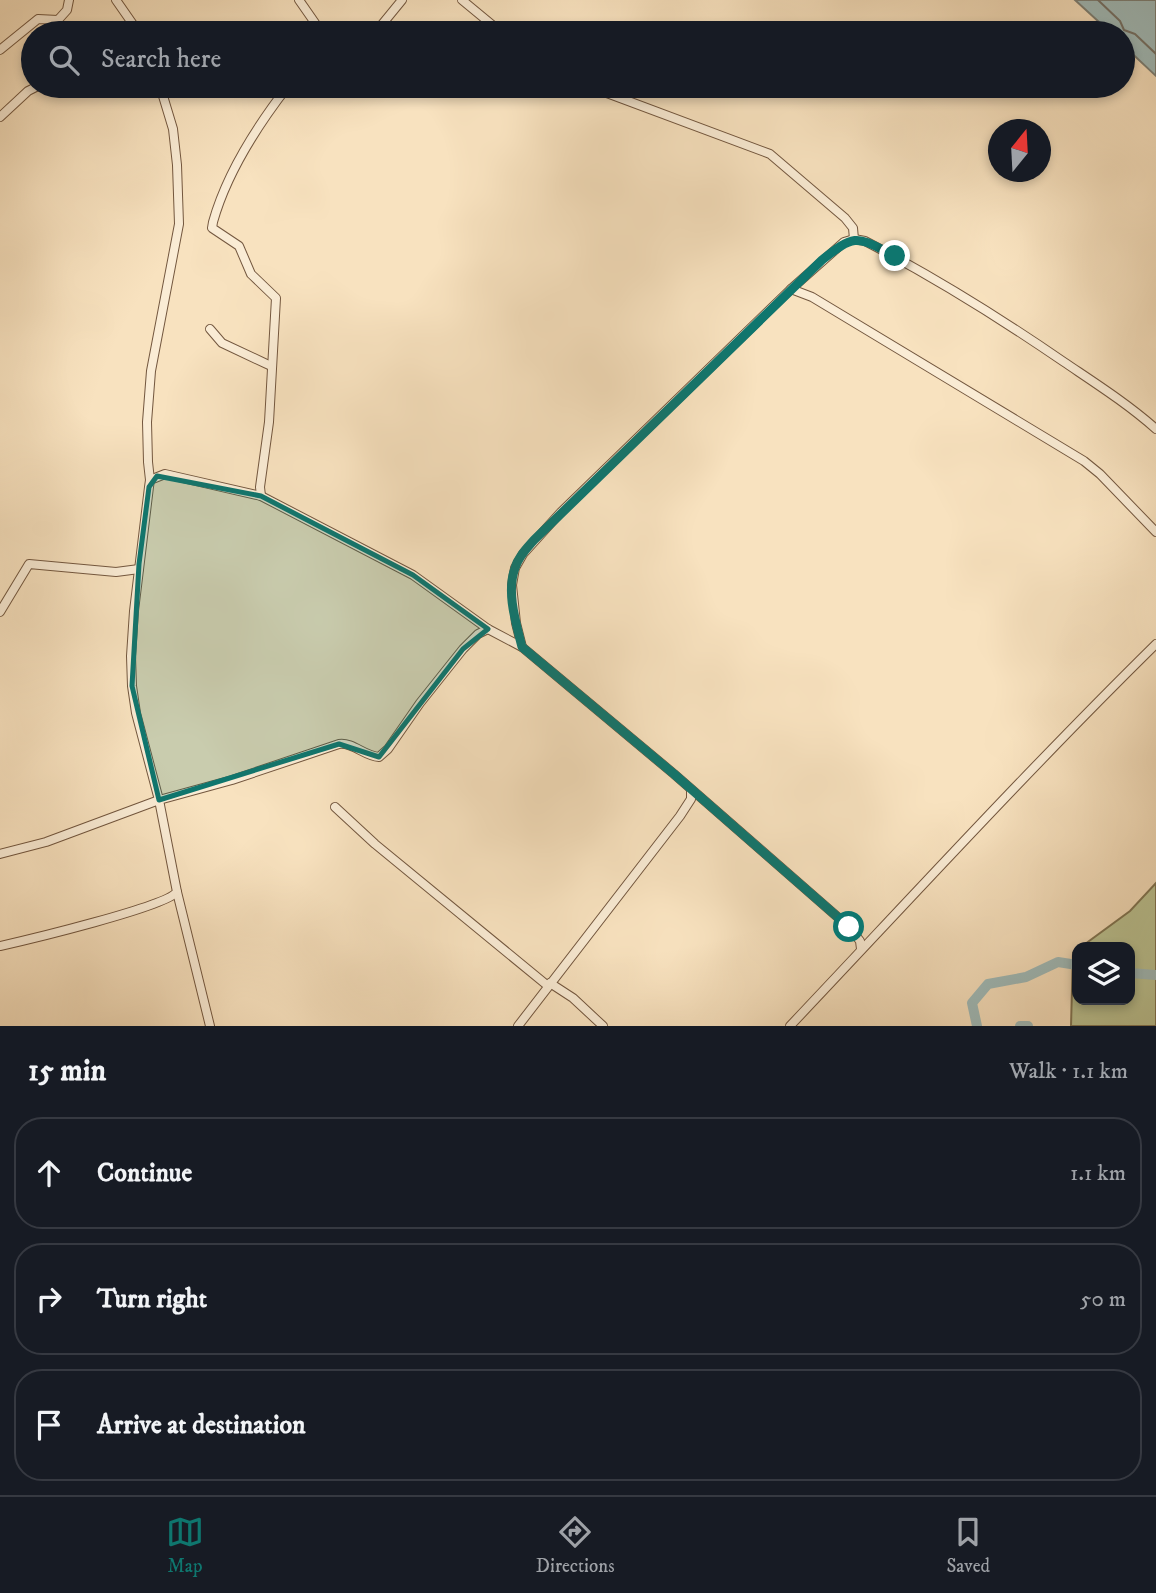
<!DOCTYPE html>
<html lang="en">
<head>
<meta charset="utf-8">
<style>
  body { margin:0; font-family:"IM FELL DW Pica",serif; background:#20242c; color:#f1f3f6 }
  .controls { position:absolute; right:21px; bottom:21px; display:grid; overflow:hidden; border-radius:14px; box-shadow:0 4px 10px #0003 }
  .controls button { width:63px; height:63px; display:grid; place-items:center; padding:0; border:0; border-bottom:2px solid #363941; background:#171b24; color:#f1f3f6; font:35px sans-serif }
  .compass { position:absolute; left:988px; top:119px; width:63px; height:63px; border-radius:50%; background:#171b24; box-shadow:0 4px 10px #0003; rotate:18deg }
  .stop { position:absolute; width:21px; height:21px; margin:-16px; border:5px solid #0f766e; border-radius:50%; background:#fff }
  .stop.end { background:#0f766e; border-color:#fff; box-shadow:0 2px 7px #0008 }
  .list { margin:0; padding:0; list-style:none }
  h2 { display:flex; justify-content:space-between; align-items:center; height:91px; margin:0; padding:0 28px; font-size:30px }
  h2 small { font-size:23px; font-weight:400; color:#9ea1a6 }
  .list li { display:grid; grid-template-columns:46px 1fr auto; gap:21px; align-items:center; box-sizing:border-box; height:112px; margin:0 14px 14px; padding:0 14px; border:2px solid #363941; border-radius:28px }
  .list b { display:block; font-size:26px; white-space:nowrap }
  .list em { font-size:23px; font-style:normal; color:#9ea1a6 }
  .icon { flex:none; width:38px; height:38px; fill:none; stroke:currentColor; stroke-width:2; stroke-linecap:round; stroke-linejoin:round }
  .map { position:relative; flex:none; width:1156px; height:1026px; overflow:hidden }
  .search { position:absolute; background:#171b24; box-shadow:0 4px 10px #0003; left:21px; right:21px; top:21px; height:77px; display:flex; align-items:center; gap:18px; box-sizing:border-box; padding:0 24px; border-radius:38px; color:#9ea1a6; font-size:26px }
  .sheet { height:469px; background:#171b24 }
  nav { display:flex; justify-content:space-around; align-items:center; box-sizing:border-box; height:98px; border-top:2px solid #363941; background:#171b24; font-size:19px; color:#9ea1a6 }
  nav a { display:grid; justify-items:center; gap:4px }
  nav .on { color:#0f766e }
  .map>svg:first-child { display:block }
  .green { fill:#bbc494; stroke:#817654; stroke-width:2 }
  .water { fill:#a0bcbb; stroke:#7c8178; stroke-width:2 }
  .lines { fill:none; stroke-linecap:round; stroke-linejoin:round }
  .shore { stroke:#747268; stroke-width:2 }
  .river { stroke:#a0bcbb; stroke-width:10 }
  .minor-casing { stroke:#73573f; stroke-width:10 }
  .minor { stroke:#faecd5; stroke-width:8 }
  .route { stroke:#0f766e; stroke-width:9 }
  .marked { fill:#0f766e; fill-opacity:0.2; stroke:#0f766e; stroke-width:5; stroke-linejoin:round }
</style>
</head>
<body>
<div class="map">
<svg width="1156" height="1026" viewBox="0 0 1156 1026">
  <rect width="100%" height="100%" fill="#f8e2bf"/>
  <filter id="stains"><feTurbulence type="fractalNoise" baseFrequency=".00286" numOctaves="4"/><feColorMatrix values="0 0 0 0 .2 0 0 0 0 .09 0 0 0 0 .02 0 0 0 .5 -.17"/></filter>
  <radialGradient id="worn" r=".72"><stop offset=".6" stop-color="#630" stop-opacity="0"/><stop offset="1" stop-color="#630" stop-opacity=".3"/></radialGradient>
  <polygon class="green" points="1156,883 1156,1026 1071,1026 1073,953 1077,950 1077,1000 1130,1000 1130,947 1081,947 1130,911"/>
  <polygon class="water" points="1075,0 1156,0 1156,76 1123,45 1123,33 1111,33"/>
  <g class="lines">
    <polyline class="shore" points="1098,0 1120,21 1124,30 1135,34 1156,54"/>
    <g class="river">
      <polyline points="1130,973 1156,975"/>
      <polyline points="977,1026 972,1003 988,984 1026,977 1058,962 1077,965"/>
      <polyline points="1020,1026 1028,1026"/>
    </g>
    <defs>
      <g id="minor">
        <polyline points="116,0 139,33"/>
        <polyline points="299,0 322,33"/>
        <polyline points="462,0 502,33"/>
        <polyline points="375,33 402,0"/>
        <polyline points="0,50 38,19 58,20 67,10 69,0"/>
        <polyline points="588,86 770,154 845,218 853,228 854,239"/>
        <polyline points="0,117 28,91 38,86"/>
        <path d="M791,289l53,-47 10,-3 11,2c69,36 135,77 199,121 31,21 64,42 92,67"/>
        <polyline points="210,329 222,343 271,366"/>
        <polyline points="150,480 148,462 147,422 151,371 179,224 177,165 173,129 160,86"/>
        <path d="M261,496l-1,-9 9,-65 7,-124 -25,-24 -12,-28 -27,-18 1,-6c14,-50 44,-96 75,-136"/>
        <polyline points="0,612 29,564 116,572 139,569"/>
        <polyline points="522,647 516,623 512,585 515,568 523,554 561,512 791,289 812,297 1084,461 1100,474 1156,532"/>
        <polyline points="335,807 375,844 548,986"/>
        <path d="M0,854l46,-12 113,-42 73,-20 107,-36c14,-2 25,12 40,13l9,-8 32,-46 43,-54 15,-15 10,-5"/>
        <polyline points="177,892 210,1026"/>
        <path d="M0,946c27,-6 165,-39 177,-54l-18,-92 -23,-87 -4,-27 -1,-30 3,-45 15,-124 1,-7 15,-6 96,22 152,79 75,54 34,18 152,127 175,153 11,14 1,8"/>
        <polyline points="550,983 573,998 603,1026"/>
        <polyline points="518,1026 680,816 691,799 691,790"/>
        <path d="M790,1026c121,-128 240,-258 366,-382"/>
      </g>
    </defs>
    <use href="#minor" class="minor-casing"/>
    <use href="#minor" class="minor"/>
  </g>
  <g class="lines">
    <path class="route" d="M849,927l-175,-153 -152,-127c-6,-24 -16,-55 -7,-79 3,-11 12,-20 19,-28l288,-280c35,-28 35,-23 73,-4"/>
  </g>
  <path class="marked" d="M157,476l104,20 152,79 75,54 -25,20 -84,108 -40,-13 -180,56 -27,-114 7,-122 10,-77z"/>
  <rect width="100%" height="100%" filter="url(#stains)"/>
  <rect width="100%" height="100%" fill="url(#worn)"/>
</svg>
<div class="controls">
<button><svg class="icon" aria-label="layers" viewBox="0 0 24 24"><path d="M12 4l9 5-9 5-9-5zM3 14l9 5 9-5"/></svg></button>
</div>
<svg class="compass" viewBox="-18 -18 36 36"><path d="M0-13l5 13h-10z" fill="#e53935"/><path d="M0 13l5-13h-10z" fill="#9ea1a6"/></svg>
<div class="stop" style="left:849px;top:927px"></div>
<div class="stop end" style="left:895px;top:256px"></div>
<div class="search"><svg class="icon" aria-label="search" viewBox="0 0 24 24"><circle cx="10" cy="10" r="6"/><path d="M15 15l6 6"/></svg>Search here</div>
</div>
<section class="sheet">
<h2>15 min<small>Walk · 1.1 km</small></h2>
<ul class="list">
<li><svg class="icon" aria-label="ahead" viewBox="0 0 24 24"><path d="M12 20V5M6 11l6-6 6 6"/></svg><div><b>Continue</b></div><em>1.1 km</em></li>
<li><svg class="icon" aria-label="right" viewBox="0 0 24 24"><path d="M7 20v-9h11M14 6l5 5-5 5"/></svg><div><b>Turn right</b></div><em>50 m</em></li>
<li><svg class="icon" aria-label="arrive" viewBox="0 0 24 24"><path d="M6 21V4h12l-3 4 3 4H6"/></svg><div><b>Arrive at destination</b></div></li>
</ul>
</section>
<nav>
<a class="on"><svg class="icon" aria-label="map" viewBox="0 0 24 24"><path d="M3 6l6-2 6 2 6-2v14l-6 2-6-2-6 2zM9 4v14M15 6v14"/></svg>Map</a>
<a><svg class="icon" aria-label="directions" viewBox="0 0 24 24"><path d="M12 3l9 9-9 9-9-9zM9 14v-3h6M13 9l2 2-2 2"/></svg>Directions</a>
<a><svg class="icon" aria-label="saved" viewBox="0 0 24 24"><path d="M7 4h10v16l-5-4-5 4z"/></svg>Saved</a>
</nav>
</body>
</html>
